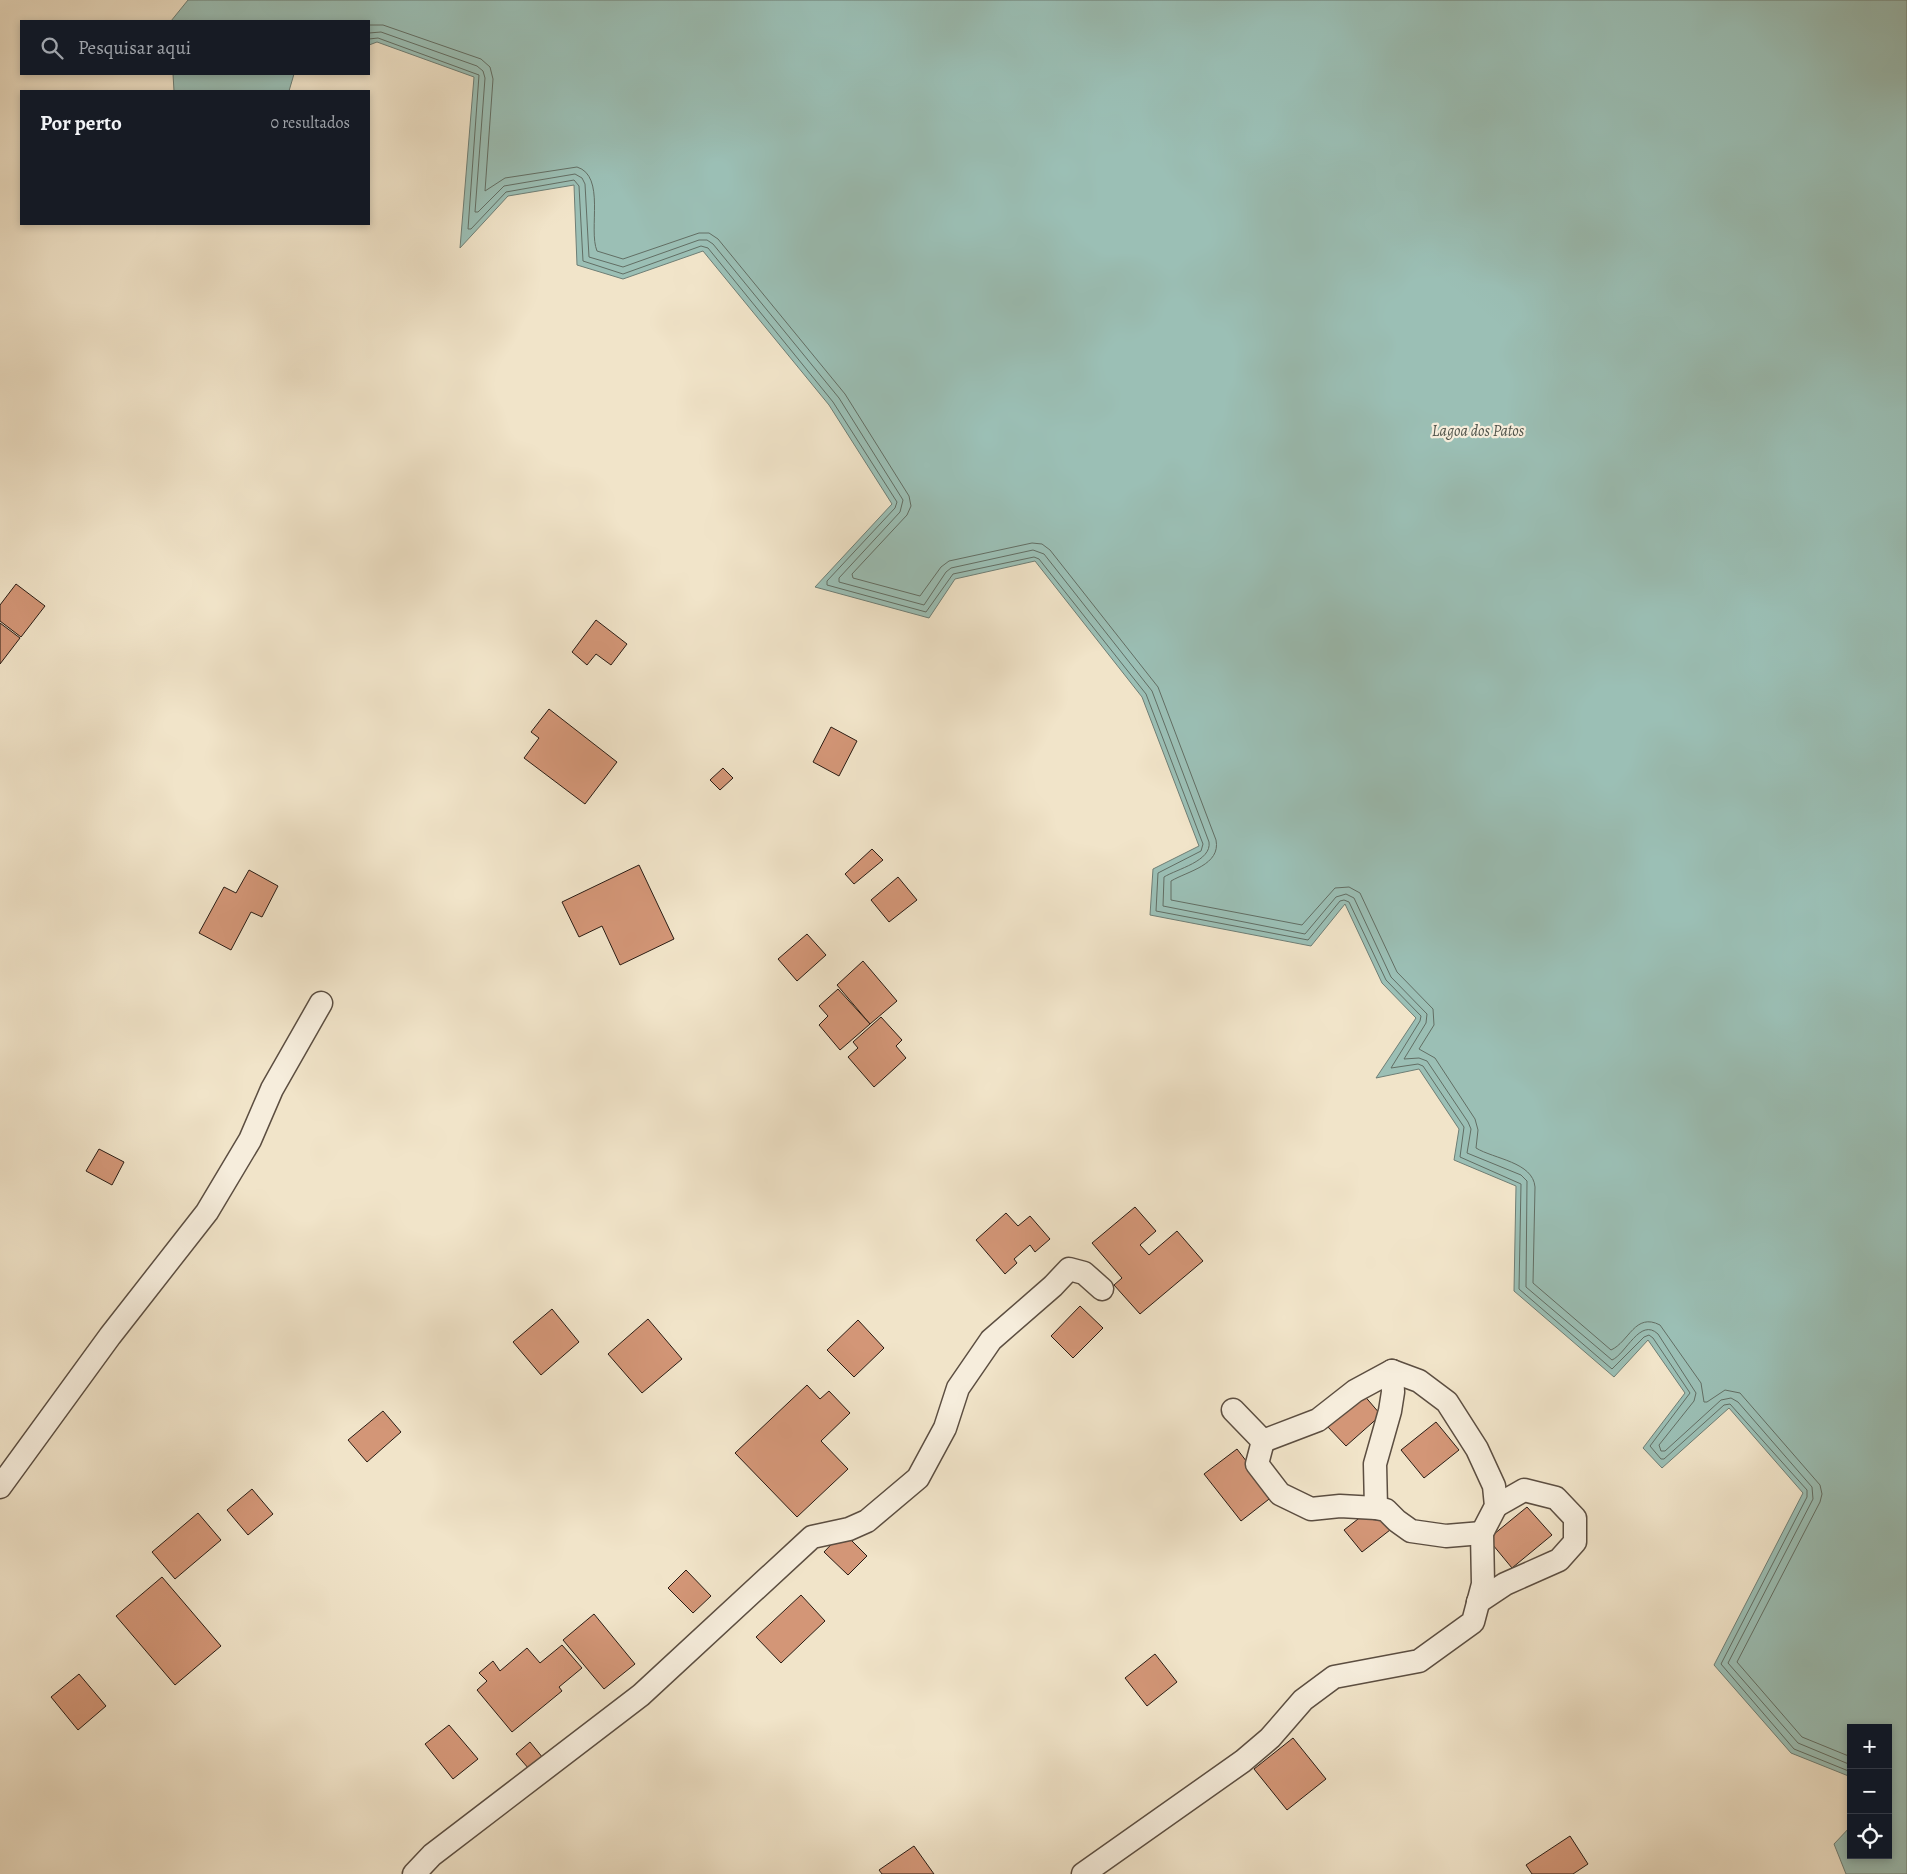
<!DOCTYPE html>
<html lang="pt">
<head>
<meta charset="utf-8">
<style>
  body { margin:0; font-family:Alegreya,serif; background:#242831; color:#f1f3f6 }
  .controls { position:absolute; right:15px; bottom:15px; display:grid; overflow:hidden; border-radius:0px; box-shadow:0 2px 8px #0003 }
  .controls button { width:45px; height:45px; display:grid; place-items:center; padding:0; border:0; border-bottom:1px solid #363941; background:#171b24; color:#f1f3f6; font:25px sans-serif }
  .list { margin:0; padding:0; list-style:none }
  h2 { display:flex; justify-content:space-between; align-items:center; height:65px; margin:0; padding:0 20px; font-size:21px }
  h2 small { font-size:16px; font-weight:400; color:#9ea1a6 }
  .icon { flex:none; width:28px; height:28px; fill:none; stroke:currentColor; stroke-width:2; stroke-linecap:round; stroke-linejoin:round }
  .map { position:relative; flex:none; width:1907px; height:1874px; overflow:hidden }
  .search { position:absolute; background:#171b24; box-shadow:0 2px 8px #0003; left:20px; top:20px; width:350px; height:55px; display:flex; align-items:center; gap:12px; box-sizing:border-box; padding:0 18px; border-radius:0px; color:#9ea1a6; font-size:19px }
  .panel { position:absolute; background:#171b24; box-shadow:0 2px 8px #0003; left:20px; top:90px; width:350px; height:135px; border-radius:0px }
  .map>svg:first-child { display:block }
  .water { fill:#9bbfb5; stroke:#6e7e75 }
  .lines { fill:none; stroke-linecap:round; stroke-linejoin:round }
  .shore { stroke:#626e64; stroke-width:1 }
  .building { fill:#d39677; stroke:#2a1c14 }
  .service-casing { stroke:#5c4e41; stroke-width:25 }
  .service { stroke:#f6eddc; stroke-width:22 }
  .labels { text-anchor:middle; stroke-width:4.5; stroke-linejoin:round; paint-order:stroke }
  .water-label { font-size:16px; font-style:italic; fill:#52554c; stroke:#f6eddc }
</style>
</head>
<body>
<div class="map">
<svg width="1907" height="1874" viewBox="0 0 1907 1874">
  <rect width="100%" height="100%" fill="#f1e4c9"/>
  <filter id="stains"><feTurbulence type="fractalNoise" baseFrequency=".004" numOctaves="4"/><feColorMatrix values="0 0 0 0 .2 0 0 0 0 .09 0 0 0 0 .02 0 0 0 .5 -.17"/></filter>
  <radialGradient id="worn" r=".72"><stop offset=".6" stop-color="#630" stop-opacity="0"/><stop offset="1" stop-color="#630" stop-opacity=".3"/></radialGradient>
  <g class="water">
    <polygon points="188,0 1907,0 1907,1874 1846,1874 1834,1844 1851,1826 1851,1855 1888,1855 1888,1728 1851,1728 1851,1777 1791,1753 1714,1665 1803,1493 1729,1408 1662,1468 1643,1448 1685,1393 1648,1340 1614,1377 1514,1291 1516,1186 1454,1160 1459,1129 1419,1069 1376,1078 1416,1018 1382,983 1345,904 1311,946 1150,915 1153,869 1199,846 1142,697 1035,561 955,579 929,618 815,587 892,504 829,405 703,251 623,279 577,265 574,185 508,196 460,248 474,77 377,42 369,45 369,21 171,21"/>
    <polygon points="173,74 294,74 289,91 174,91"/>
  </g>
  <g class="lines">
    <g class="shore">
      <path d="M369,25h14l98,34 9,8 3,12 -8,112 20,-13 72,-11c29,9 11,62 20,84l26,8 76,-26h10l9,6 127,155 64,102 2,10 -4,9 -55,59 1,4 67,18 21,-29 8,-6 83,-18 10,1 8,6 108,137 58,153c5,25 -28,31 -45,41v19l131,25 33,-37 14,-1 11,6 37,79 36,37 1,16 -15,24 16,9 40,61 3,11 -2,18c18,11 57,14 59,39l-2,96 78,67c18,-8 24,-38 49,-25l41,58 3,19h3l18,-12 15,3 80,92 2,9 -2,8 -83,160 65,75 49,20"/>
      <path d="M369,33l12,-1 96,34 6,5 2,7 -10,134h3l26,-26 71,-12 7,4 3,6 4,73 34,10 76,-27h8l6,4 126,154 64,102 -3,12 -61,66v4l85,23 22,-33 5,-4 82,-18 11,4 108,137 57,151c3,19 -32,27 -45,35l-1,29 142,28 31,-37 10,-3 8,4 37,79 36,37 -1,9 -22,36 15,-1 8,3 41,61 3,7 -4,24 54,22 6,6 -1,106 86,73c14,-6 28,-43 46,-26l38,59 -2,8 -35,44 2,6h4l56,-51 10,-2 7,4 74,85 1,12 -85,164 70,80 53,22"/>
      <polyline points="369,39 378,38 479,75 468,229 471,229 506,192 574,180 579,186 583,261 623,274 701,246 708,248 833,402 897,502 895,508 827,581 827,585 926,612 953,574 1034,557 1039,559 1146,694 1203,844 1201,851 1158,873 1156,911 1308,940 1340,901 1344,900 1349,902 1386,980 1421,1016 1420,1021 1391,1068 1418,1064 1423,1066 1464,1127 1460,1157 1521,1184 1519,1289 1612,1369 1644,1337 1649,1335 1653,1338 1690,1393 1650,1446 1661,1459 1664,1459 1724,1405 1730,1404 1807,1490 1807,1497 1721,1664 1794,1749 1851,1772"/>
    </g>
  </g>
  <g class="building">
    <polygon points="16,584 45,606 21,637 0,621 0,605"/>
    <polygon points="596,620 627,644 611,665 596,654 587,665 572,652"/>
    <polygon points="0,623 20,638 0,664"/>
    <polygon points="549,709 617,762 585,804 524,758 539,738 531,732"/>
    <polygon points="831,727 857,741 839,776 813,762"/>
    <polygon points="723,768 733,778 720,790 710,780"/>
    <polygon points="872,849 883,860 854,884 845,874"/>
    <polygon points="639,865 674,939 620,965 602,926 579,937 562,902"/>
    <polygon points="249,870 278,886 262,917 251,912 231,950 199,933 224,887 236,893"/>
    <polygon points="898,877 917,900 889,922 871,900"/>
    <polygon points="807,934 826,955 797,981 778,959"/>
    <polygon points="863,961 897,1001 870,1024 837,985"/>
    <polygon points="838,989 870,1024 840,1050 819,1025 828,1016 819,1006"/>
    <polygon points="881,1017 902,1040 896,1046 906,1058 874,1087 848,1057 858,1048 853,1042"/>
    <polygon points="99,1149 124,1162 112,1185 86,1171"/>
    <polygon points="1135,1207 1156,1231 1140,1245 1149,1255 1177,1231 1203,1261 1140,1314 1114,1285 1122,1278 1092,1243"/>
    <polygon points="1006,1213 1018,1226 1030,1216 1050,1239 1035,1252 1030,1245 1014,1259 1017,1263 1005,1274 976,1240"/>
    <polygon points="1080,1306 1103,1328 1073,1358 1051,1336"/>
    <polygon points="552,1309 579,1342 541,1375 513,1342"/>
    <polygon points="648,1319 682,1359 642,1393 608,1354"/>
    <polygon points="858,1320 884,1348 854,1377 827,1350"/>
    <polygon points="807,1385 820,1399 829,1391 850,1413 821,1441 848,1469 797,1517 735,1453"/>
    <polygon points="1362,1393 1381,1415 1346,1446 1326,1425"/>
    <polygon points="383,1411 401,1432 367,1462 348,1440"/>
    <polygon points="1436,1422 1459,1450 1424,1478 1401,1450"/>
    <polygon points="1237,1449 1273,1496 1241,1521 1204,1474"/>
    <polygon points="252,1489 273,1514 248,1535 227,1510"/>
    <polygon points="1527,1507 1552,1535 1512,1568 1488,1539"/>
    <polygon points="1372,1508 1390,1530 1362,1552 1344,1530"/>
    <polygon points="198,1513 221,1540 175,1579 152,1552"/>
    <polygon points="843,1532 867,1556 848,1575 824,1552"/>
    <polygon points="686,1570 711,1596 693,1613 668,1588"/>
    <polygon points="162,1577 221,1646 175,1685 116,1616"/>
    <polygon points="801,1595 825,1621 781,1663 756,1637"/>
    <polygon points="594,1614 635,1664 604,1689 563,1640"/>
    <polygon points="562,1645 582,1668 559,1687 562,1691 512,1732 477,1690 487,1681 479,1673 493,1661 500,1671 527,1648 540,1663"/>
    <polygon points="1155,1654 1177,1682 1147,1706 1125,1678"/>
    <polygon points="79,1674 106,1706 78,1730 51,1697"/>
    <polygon points="449,1725 478,1759 453,1779 425,1744"/>
    <polygon points="1293,1738 1326,1779 1287,1810 1254,1769"/>
    <polygon points="530,1742 543,1758 529,1769 516,1754"/>
    <polygon points="1570,1836 1588,1864 1573,1874 1532,1874 1526,1865"/>
    <polygon points="914,1846 934,1874 882,1874 879,1870"/>
  </g>
  <g class="lines">
    <defs>
      <g id="service">
        <polyline points="1263,1441 1257,1464 1280,1494 1311,1509 1340,1506 1376,1508 1386,1510 1397,1521 1411,1531 1446,1536 1482,1533"/>
        <polyline points="0,1487 110,1336 207,1212 250,1140 272,1089 321,1003"/>
        <polyline points="1376,1508 1375,1464 1390,1411 1393,1392 1392,1371"/>
        <polyline points="1478,1602 1505,1584 1559,1560 1575,1542 1575,1518 1556,1498 1524,1490 1496,1506"/>
        <polyline points="414,1874 432,1855 641,1695 812,1537 849,1529 867,1521 918,1478 945,1428 958,1388 991,1340 1053,1286 1069,1269 1084,1273 1102,1289"/>
        <polyline points="1083,1874 1243,1761 1270,1738 1303,1700 1334,1677 1419,1661 1473,1622 1483,1584 1482,1533 1496,1506 1494,1486 1477,1449 1447,1402 1419,1381 1392,1371 1355,1391 1318,1420 1263,1441 1233,1410"/>
      </g>
    </defs>
    <use href="#service" class="service-casing"/>
    <use href="#service" class="service"/>
  </g>
  <g class="labels">
    <g class="water-label">
      <text x="1478" y="436">Lagoa dos Patos</text>
    </g>
  </g>
  <rect width="100%" height="100%" filter="url(#stains)"/>
  <rect width="100%" height="100%" fill="url(#worn)"/>
</svg>
<div class="controls">
<button>+</button>
<button>−</button>
<button><svg class="icon" aria-label="locate" viewBox="0 0 24 24"><circle cx="12" cy="12" r="6"/><path d="M12 2v4M12 18v4M2 12h4M18 12h4"/></svg></button>
</div>
<div class="search"><svg class="icon" aria-label="search" viewBox="0 0 24 24"><circle cx="10" cy="10" r="6"/><path d="M15 15l6 6"/></svg>Pesquisar aqui</div>
<section class="panel">
<h2>Por perto<small>0 resultados</small></h2>
<ul class="list">
</ul>
</section>
</div>
</body>
</html>
